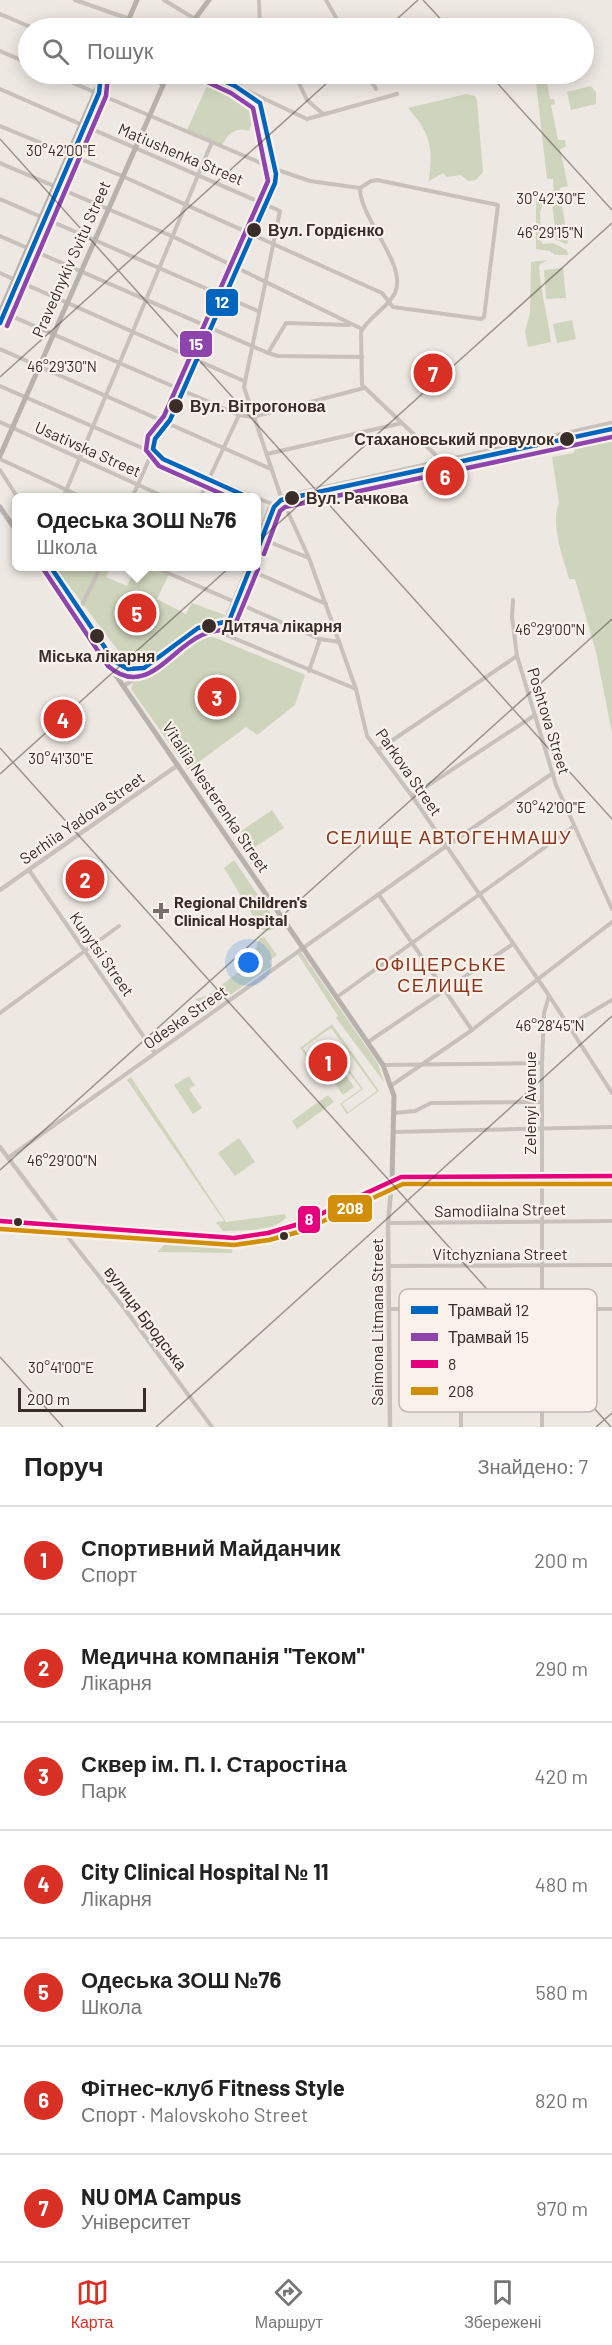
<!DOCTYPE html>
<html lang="uk">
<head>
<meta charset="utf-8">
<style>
  body { margin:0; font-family:Barlow,sans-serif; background:#f2f2f2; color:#222 }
  .scale { position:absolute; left:18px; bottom:15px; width:128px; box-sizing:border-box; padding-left:6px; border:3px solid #382d29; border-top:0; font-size:16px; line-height:21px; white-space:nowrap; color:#382d29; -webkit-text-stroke:4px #faf2ea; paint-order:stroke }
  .you { position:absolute; left:249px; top:963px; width:21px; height:21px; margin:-15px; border:4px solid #fff; border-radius:50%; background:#1a73e8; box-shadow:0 0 0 9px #1a73e833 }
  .badge { display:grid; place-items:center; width:39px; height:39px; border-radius:50%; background:#d93025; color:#fff; font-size:20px; font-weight:700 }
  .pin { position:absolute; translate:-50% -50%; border:3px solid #fff; box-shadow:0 2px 6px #0006 }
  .popup { position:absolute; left:12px; top:493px; width:249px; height:78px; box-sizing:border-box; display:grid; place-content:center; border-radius:9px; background:#fff; filter:drop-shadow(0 2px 4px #0005); font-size:20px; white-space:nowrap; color:#767676 }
  .popup b { font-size:22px; color:#222 }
  .popup::after { content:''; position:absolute; left:50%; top:100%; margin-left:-12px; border:12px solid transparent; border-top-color:#fff }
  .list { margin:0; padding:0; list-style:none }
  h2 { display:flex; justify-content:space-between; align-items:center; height:78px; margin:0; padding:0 24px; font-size:26px }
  h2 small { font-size:20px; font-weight:400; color:#767676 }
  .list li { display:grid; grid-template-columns:39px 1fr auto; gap:18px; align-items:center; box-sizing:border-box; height:108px; padding:0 24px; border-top:2px solid #e0e0e0 }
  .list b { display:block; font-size:22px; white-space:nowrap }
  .list p { margin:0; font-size:20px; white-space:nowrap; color:#767676 }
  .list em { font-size:20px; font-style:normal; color:#767676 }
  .icon { flex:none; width:33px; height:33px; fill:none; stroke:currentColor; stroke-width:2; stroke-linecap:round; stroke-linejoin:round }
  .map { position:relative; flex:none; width:612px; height:1427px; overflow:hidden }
  .search { position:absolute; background:#fff; box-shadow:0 3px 15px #0003; left:18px; right:18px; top:18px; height:66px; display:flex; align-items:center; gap:15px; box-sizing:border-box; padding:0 21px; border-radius:33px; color:#767676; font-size:22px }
  .sheet { height:834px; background:#fff }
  nav { display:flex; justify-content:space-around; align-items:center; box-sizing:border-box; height:84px; border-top:2px solid #e0e0e0; background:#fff; font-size:16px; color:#767676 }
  nav a { display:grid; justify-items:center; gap:3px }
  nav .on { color:#d93025 }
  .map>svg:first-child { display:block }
  .green { fill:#cfd4bc; fill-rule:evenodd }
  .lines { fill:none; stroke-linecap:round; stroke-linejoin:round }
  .minor { stroke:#c7c0bb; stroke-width:4 }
  .tertiary { stroke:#c7c0bb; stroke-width:4.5 }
  .secondary { stroke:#b8b1ac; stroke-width:5 }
  .primary { stroke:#aca5a0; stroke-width:6 }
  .bus-1-casing { stroke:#faf2ea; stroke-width:9 }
  .bus-2-casing { stroke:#faf2ea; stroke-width:9 }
  .bus-1 { stroke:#e5007d; stroke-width:4.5 }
  .bus-2 { stroke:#d18e08; stroke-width:4.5 }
  .tram-1-casing { stroke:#faf2ea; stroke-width:9 }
  .tram-2-casing { stroke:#faf2ea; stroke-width:9 }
  .tram-1 { stroke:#0065bd; stroke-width:4.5 }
  .tram-2 { stroke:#8e44ad; stroke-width:4.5 }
  .ticks { fill:none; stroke:#382d29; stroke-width:1.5; stroke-opacity:0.45 }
  .stop-dot { fill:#382d29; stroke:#faf2ea; stroke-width:2 }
  .poi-dot { fill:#786e6a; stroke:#faf2ea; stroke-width:2 }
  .labels { text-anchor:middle; stroke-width:4.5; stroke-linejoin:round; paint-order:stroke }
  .street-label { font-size:16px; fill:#382d29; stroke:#faf2ea }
  .stop-label { font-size:16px; font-weight:bold; fill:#382d29; stroke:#faf2ea; text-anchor:start }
  .poi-label { font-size:16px; font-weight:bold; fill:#382d29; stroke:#faf2ea; text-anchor:start }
  .neighbourhood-label { font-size:18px; letter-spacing:1.5px; fill:#8a371f; stroke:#faf2ea }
  .key { fill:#faf2ea; stroke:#c0b7b0; stroke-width:1.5 }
  .key-label { font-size:16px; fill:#382d29 }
  .ticks-label { font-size:15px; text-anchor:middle; fill:#382d29; stroke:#faf2ea; stroke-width:4.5; stroke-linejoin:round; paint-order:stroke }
  .line-badge { stroke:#faf2ea; stroke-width:2 }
  .badge-label { font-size:16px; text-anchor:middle; font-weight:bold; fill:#fff }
</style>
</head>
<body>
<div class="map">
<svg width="612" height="1427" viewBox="0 0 612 1427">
  <rect width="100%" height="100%" fill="#eee8e2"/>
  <g class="green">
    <polygon points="535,74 545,74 550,99 554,99 555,104 551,105 558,140 565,140 566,147 560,149 568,186 560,188 559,193 554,194 553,179 547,179"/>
    <path d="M217,77l44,23 -12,31c-14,-4 -21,2 -27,15l-35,-16 23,-51 4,2z"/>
    <polygon points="591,86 596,92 596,104 571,110 567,92"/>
    <path d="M466,94l9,2 2,5 6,71 -7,8 -8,1 -7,-6 -14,2 -4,-4 -14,8c4,-34 2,-47 -21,-73z"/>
    <polygon points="545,197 540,213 541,241 543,244 553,243 567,250 568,255 555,255 550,251 536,249 536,199"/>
    <polygon points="561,198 568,243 566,244 556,240 552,201"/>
    <path d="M547,260l-8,5c1,27 9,50 12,77l-23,5 -3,-16 5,-18 1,-51z"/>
    <polygon points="563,268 566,298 546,299 544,270"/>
    <polygon points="572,320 576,339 557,343 553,324"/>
    <path d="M612,435v298l-16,-81 -21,-73h-6c-6,-22 -19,-55 -10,-76l-7,-46 22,-4 1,-9z"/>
    <polygon points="55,567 111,567 106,577 127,586 135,570 141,572 145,567 169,574 157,599 186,614 192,603 225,615 221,620 199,626 144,666 129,665"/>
    <polygon points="211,636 305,675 295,705 257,735 246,727 188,770 131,689 134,681 194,641"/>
    <polygon points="272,810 284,828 252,849 241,831"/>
    <polygon points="234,860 279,926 269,931 261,929 224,868"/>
    <polygon points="264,937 277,955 269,961 272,966 210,1009 195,999 207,996 252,962 259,939"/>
    <polygon points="301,952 378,1064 384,1082 336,1018 338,1016 297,953"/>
    <path d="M332,1024l47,67 -32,23 -7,-10 21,-15 -33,-46 -21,15 -7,-10zM331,1028l46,63 -29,21 -6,-8 21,-15 -35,-48 -20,14 -5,-7z"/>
    <polygon points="327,1049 354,1087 343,1095 316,1057"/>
    <polygon points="189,1076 195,1085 189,1089 202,1108 193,1114 174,1085"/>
    <path d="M131,1077l95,145 59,-8 1,4c-14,14 -44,12 -63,13l-7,-9 8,-1 -97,-141z"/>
    <polygon points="328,1095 334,1102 297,1129 292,1121"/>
    <polygon points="239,1138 255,1162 235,1176 218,1153"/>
    <polygon points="164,1245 233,1248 232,1253 157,1252"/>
  </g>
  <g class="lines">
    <g class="minor">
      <polyline points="164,0 210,28"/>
      <polyline points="259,0 260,28"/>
      <polyline points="326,0 342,28"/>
      <polyline points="0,14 33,28"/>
      <polyline points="0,51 28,63"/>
      <polyline points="52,74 275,169 310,181 360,188"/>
      <polyline points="138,74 163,84"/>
      <polyline points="212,74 307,119 397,94"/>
      <polyline points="287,74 297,79 307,100 323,114"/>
      <polyline points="367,74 376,89"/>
      <polyline points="239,87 245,74"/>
      <polyline points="0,89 280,211 244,387 281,497 309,558 356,689 367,736 412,796 548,994 612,1093"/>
      <polyline points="0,126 122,176 382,293 393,307 481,319 484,317 498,205 377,180 371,181 360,188"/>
      <polyline points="0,163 174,237 362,329"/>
      <path d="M360,188c0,32 48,76 35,105 -8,16 -26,23 -34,39l1,53 80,76"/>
      <polyline points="0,199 258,311"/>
      <polyline points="0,236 268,353 278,356 362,357"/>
      <polyline points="0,273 244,381"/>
      <polyline points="0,311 239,415 253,417 364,388"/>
      <polyline points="0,349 271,469"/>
      <polyline points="268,353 286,323 349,325"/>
      <polyline points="0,386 257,498"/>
      <polyline points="0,422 167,498"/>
      <polyline points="267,454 402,423"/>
      <polyline points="0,459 84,498"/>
      <polyline points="0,470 18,498"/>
      <polyline points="63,498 212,142"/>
      <polyline points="132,498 275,173 262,99"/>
      <polyline points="200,498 239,415"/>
      <polyline points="257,498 272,504"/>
      <polyline points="257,537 309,558"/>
      <polyline points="152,566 320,639 339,642"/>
      <polyline points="241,566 326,604"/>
      <polyline points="513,600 512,617 517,656 556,785 612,909"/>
      <polyline points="76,617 101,566"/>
      <polyline points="219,632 356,689"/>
      <polyline points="309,671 320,639"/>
      <polyline points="378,750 517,656"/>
      <polyline points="412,796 535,715"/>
      <polyline points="29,870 155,1053"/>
      <polyline points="379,895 472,1030"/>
      <polyline points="337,997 573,827"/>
      <polyline points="0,1013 119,926"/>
      <polyline points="568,1026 612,1000"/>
      <polyline points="368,1042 513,944"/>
      <polyline points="383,1065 542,1063"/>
      <polyline points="392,1085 472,1030 612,922"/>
      <polyline points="394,1113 415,1111 431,1103 542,1102"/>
      <polyline points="393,1132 612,1127"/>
      <polyline points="8,1158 445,847 553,773"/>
      <polyline points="388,1223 612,1221"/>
      <polyline points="60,1227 124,1308 212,1427"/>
      <polyline points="389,1266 612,1265"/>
      <polyline points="389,1309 612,1309"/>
      <polyline points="461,1310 461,1427"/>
      <polyline points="542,1374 573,1372"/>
      <polyline points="542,1427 542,1063 544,1013 549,996"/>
    </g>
    <g class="tertiary">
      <polyline points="75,0 155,28"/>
      <polyline points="257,544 269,509 281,497 612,423"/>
      <polyline points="124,686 194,638 222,630 248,566"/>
      <polyline points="0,890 178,765"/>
      <polyline points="0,1147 59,1225"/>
      <polyline points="390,1427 388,1223 392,1181"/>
    </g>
    <g class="secondary">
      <polyline points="125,28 137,0"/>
      <polyline points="188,28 209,0"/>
      <polyline points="0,312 103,74"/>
      <polyline points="0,456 168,74"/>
      <polyline points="0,507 17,532"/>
      <polyline points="41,566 383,1065 394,1096 392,1181"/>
    </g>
    <polyline class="primary" points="0,1221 166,1235 234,1238 268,1233 299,1224 401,1177 612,1176"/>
    <defs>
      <polyline id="bus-1" points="0,1221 234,1238 268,1233 299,1224 401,1177 612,1176"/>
      <polyline id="bus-2" points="0,1229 234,1245 269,1240 302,1231 403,1184 612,1184"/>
    </defs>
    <use href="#bus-1" class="bus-1-casing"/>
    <use href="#bus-2" class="bus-2-casing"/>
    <use href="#bus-1" class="bus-1"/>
    <use href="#bus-2" class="bus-2"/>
    <defs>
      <g id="tram-1">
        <polyline points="208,74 235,86 260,103 276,174 275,183 170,420 155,439 153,449 163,459 250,498"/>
        <polyline points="0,323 99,93 101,74"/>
        <polyline points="257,551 274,507 281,500 612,429"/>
        <polyline points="50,566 114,661 128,669 144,668 198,628 229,621 251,566"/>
      </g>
      <g id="tram-2">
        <polyline points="205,81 231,93 253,108 268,181 164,416 148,436 146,450 159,466 231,498"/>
        <polyline points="7,326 106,96 108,75"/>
        <polyline points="264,554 280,511 285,507 612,437"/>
        <path d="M44,570l64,96c38,33 62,-17 94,-31 10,-5 22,-4 32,-8l24,-58"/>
      </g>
    </defs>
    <use href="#tram-1" class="tram-1-casing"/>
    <use href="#tram-2" class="tram-2-casing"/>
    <use href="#tram-1" class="tram-1"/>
    <use href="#tram-2" class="tram-2"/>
  </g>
  <path class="ticks" d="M423,0l26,28M387,28l31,-28M489,74l123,136M0,139l612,680M0,377l337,-303M0,748l611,679M0,774l612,-551M0,1170l612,-551M0,1357l63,70M156,1427l456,-411M596,1427l16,-14"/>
  <g class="stop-dot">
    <circle cx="254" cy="230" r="8"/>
    <circle cx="176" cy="406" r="8"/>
    <circle cx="567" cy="439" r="8"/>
    <circle cx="292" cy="498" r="8"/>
    <circle cx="209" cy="626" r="8"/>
    <circle cx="97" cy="636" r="8"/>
    <circle cx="18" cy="1222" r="5"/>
    <circle cx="284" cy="1236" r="5"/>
  </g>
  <path class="poi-dot" d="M158 902h6v6h6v6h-6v6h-6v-6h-6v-6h6z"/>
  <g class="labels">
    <g class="street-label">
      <text transform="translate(181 154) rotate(23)" y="6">Matiushenka Street</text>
      <text transform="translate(71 259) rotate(-66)" y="6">Pravednykiv Svitu Street</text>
      <text transform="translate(88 449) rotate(24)" y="6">Usativska Street</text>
      <text transform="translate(549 721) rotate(73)" y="6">Poshtova Street</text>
      <text transform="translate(409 772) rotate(55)" y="6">Parkova Street</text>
      <text transform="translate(216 797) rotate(56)" y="6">Vitaliia Nesterenka Street</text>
      <text transform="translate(82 818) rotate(-35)" y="6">Serhiia Yadova Street</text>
      <text transform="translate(102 954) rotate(55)" y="6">Kunytsi Street</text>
      <text transform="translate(185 1017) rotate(-35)" y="6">Odeska Street</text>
      <text transform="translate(530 1103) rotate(-90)" y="6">Zelenyi Avenue</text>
      <text transform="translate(500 1210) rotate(-1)" y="6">Samodiialna Street</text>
      <text x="500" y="1260">Vitchyzniana Street</text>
      <text transform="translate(146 1318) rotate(53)" y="6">вулиця Бродська</text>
      <text transform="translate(377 1322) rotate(-90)" y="6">Saimona Litmana Street</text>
    </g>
    <g class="stop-label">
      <text x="268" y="236">Вул. Гордієнко</text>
      <text x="190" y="412">Вул. Вітрогонова</text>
      <text x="554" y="445" text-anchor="end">Стахановський провулок</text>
      <text x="306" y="504">Вул. Рачкова</text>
      <text x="222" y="632">Дитяча лікарня</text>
      <text x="97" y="662" text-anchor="middle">Міська лікарня</text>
    </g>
    <g class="poi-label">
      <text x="174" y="908">Regional Children's<tspan x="174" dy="18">Clinical Hospital</tspan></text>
    </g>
    <g class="neighbourhood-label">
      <text x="449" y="844">СЕЛИЩЕ АВТОГЕНМАШУ</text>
      <text x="441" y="971">ОФІЦЕРСЬКЕ<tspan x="441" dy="21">СЕЛИЩЕ</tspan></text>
    </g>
  </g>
  <rect x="399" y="1289" width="198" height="123" rx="9" class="key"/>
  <rect x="411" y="1306" width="27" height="8" fill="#0065bd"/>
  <rect x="411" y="1333" width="27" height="8" fill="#8e44ad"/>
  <rect x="411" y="1360" width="27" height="8" fill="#e5007d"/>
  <rect x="411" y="1387" width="27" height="8" fill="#d18e08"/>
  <g class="key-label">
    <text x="448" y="1316">Трамвай 12</text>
    <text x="448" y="1343">Трамвай 15</text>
    <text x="448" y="1370">8</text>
    <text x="448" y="1397">208</text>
  </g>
  <g class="ticks-label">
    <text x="61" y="156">30°42'00"E</text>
    <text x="551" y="204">30°42'30"E</text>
    <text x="550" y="238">46°29'15"N</text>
    <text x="62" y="372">46°29'30"N</text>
    <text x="550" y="635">46°29'00"N</text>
    <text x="61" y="764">30°41'30"E</text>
    <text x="551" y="813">30°42'00"E</text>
    <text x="550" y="1031">46°28'45"N</text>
    <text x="62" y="1166">46°29'00"N</text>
    <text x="61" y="1373">30°41'00"E</text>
  </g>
  <g class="line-badge">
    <rect x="205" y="288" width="34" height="29" rx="6" fill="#0065bd"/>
    <rect x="179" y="330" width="34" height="28" rx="6" fill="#8e44ad"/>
    <rect x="327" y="1194" width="46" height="29" rx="6" fill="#d18e08"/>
    <rect x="297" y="1205" width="24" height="29" rx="6" fill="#e5007d"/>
  </g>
  <g class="badge-label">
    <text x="222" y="308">12</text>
    <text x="196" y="350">15</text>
    <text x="350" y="1214">208</text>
    <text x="309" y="1225">8</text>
  </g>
</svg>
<div class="scale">200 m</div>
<div class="you"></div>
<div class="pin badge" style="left:328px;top:1062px">1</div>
<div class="pin badge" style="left:85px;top:879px">2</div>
<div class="pin badge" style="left:217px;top:697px">3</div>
<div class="pin badge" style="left:63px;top:719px">4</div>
<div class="pin badge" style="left:137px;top:613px">5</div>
<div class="popup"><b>Одеська ЗОШ №76</b>Школа</div>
<div class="pin badge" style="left:445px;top:476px">6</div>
<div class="pin badge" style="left:433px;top:373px">7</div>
<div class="search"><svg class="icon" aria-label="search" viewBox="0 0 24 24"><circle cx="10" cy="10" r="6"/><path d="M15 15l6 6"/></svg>Пошук</div>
</div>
<section class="sheet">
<h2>Поруч<small>Знайдено: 7</small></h2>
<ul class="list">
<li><span class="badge">1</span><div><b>Спортивний Майданчик</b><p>Спорт</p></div><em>200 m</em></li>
<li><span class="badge">2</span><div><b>Медична компанія &quot;Теком&quot;</b><p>Лікарня</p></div><em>290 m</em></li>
<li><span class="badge">3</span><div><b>Сквер ім. П. І. Старостіна</b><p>Парк</p></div><em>420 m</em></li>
<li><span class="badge">4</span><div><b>City Clinical Hospital № 11</b><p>Лікарня</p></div><em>480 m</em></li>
<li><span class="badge">5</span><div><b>Одеська ЗОШ №76</b><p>Школа</p></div><em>580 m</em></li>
<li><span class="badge">6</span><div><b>Фітнес-клуб Fitness Style</b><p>Спорт · Malovskoho Street</p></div><em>820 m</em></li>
<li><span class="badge">7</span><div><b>NU OMA Campus</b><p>Університет</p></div><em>970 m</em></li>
</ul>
</section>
<nav>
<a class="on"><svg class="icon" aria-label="map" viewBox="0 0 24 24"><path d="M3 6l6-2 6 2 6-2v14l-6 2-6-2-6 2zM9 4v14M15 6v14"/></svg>Карта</a>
<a><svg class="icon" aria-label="directions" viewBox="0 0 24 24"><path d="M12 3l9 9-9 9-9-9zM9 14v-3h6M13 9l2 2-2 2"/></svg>Маршрут</a>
<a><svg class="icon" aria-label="saved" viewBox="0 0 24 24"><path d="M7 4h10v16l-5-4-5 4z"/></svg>Збережені</a>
</nav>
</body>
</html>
